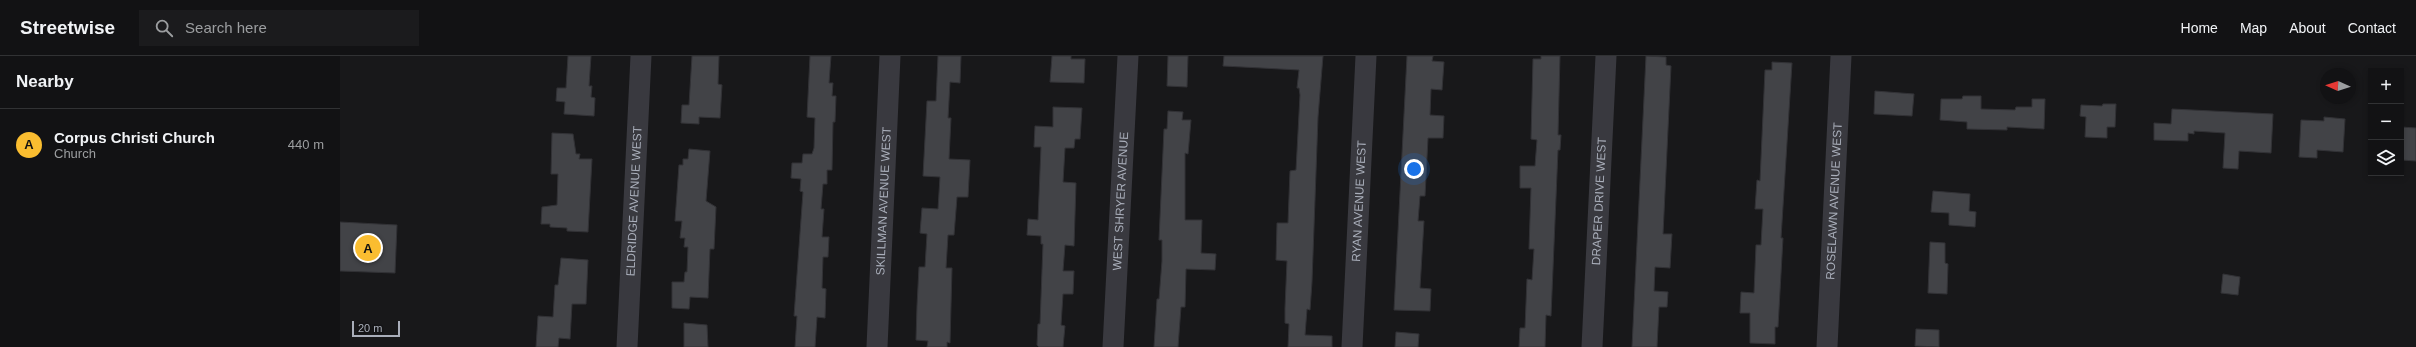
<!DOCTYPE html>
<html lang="en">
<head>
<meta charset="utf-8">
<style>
  body { margin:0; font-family:Helvetica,sans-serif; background:#1b1b1d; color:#f1f3f6 }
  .controls { position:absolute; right:12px; top:12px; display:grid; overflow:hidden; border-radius:0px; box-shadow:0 2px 6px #0003 }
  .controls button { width:36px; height:36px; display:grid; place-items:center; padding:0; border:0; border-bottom:1px solid #313234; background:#121214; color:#f1f3f6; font:20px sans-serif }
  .compass { position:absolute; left:1980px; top:12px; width:36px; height:36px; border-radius:50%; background:#121214; box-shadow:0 2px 6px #0003; rotate:273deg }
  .scale { position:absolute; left:12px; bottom:10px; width:48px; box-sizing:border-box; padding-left:4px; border:2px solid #a9aeba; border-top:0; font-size:11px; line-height:14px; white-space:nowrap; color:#a9aeba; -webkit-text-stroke:3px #131315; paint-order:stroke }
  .you { position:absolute; left:1074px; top:113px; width:14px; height:14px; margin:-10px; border:3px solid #fff; border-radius:50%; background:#1a73e8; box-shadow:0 0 0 6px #1a73e833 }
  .badge { display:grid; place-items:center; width:26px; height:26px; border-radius:50%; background:#fabd30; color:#111; font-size:13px; font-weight:700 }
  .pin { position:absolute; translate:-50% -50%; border:2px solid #fff; box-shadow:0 1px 4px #0006 }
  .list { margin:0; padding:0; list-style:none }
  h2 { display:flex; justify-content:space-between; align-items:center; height:52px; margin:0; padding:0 16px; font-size:17px }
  h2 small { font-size:13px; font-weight:400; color:#9c9ea0 }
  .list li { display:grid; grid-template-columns:26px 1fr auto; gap:12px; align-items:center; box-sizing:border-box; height:72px; padding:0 16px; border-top:1px solid #313234 }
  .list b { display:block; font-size:15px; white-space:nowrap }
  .list p { margin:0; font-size:13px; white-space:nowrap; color:#9c9ea0 }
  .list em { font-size:13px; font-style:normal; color:#9c9ea0 }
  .icon { flex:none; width:22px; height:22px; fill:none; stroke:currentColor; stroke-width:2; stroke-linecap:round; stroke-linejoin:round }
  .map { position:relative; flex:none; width:2076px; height:291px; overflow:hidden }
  header { display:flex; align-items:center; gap:24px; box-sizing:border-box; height:56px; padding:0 20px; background:#121214; border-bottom:1px solid #313234 }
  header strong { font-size:19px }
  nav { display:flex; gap:22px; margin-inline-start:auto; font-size:14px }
  .search { width:280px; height:36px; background:#1b1b1d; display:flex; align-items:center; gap:10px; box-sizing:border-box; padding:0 14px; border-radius:0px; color:#9c9ea0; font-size:15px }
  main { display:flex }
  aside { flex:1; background:#121214 }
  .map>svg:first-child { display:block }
  .building { fill:#424347; stroke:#323236 }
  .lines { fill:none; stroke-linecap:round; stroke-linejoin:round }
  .minor { stroke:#39393f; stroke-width:21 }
  .labels { text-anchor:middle; stroke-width:4; stroke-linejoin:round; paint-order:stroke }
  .street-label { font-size:12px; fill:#a9aeba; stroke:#131315 }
</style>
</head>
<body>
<header>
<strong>Streetwise</strong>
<div class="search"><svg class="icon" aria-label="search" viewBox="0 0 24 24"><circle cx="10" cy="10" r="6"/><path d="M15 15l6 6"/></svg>Search here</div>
<nav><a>Home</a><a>Map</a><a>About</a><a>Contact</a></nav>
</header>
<main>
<aside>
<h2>Nearby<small></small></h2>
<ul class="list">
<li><span class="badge">A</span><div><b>Corpus Christi Church</b><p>Church</p></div><em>440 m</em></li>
</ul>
</aside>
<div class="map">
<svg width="2076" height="291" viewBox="0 0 2076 291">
  <rect width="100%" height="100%" fill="#18181a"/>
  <g class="building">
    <polygon points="228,0 251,0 249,30 252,30 251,41 255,42 254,60 224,58 225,46 216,45 217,32 226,32"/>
    <polygon points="352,0 379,0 378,28 382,29 380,62 359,61 359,68 341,67 342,49 349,49"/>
    <polygon points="470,0 491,0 489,27 493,27 492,40 496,40 495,66 493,66 492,114 487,114 487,128 483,128 481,153 484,153 482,181 489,181 488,201 483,201 482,232 486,233 485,262 477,261 475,291 455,291 457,260 454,260 463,136 460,135 461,123 451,122 452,107 462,107 463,98 472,98 474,92 475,62 467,61"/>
    <polygon points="598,0 621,0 620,27 610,26 608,62 611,62 609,103 630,104 628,141 617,141 614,179 608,179 606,212 612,212 610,287 607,286 607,291 587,291 588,285 576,284 577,250 579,211 585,211 587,178 580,177 582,152 598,153 600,121 583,120 587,45 596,45"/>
    <polygon points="712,0 731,0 731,3 745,3 744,27 710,26"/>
    <polygon points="828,0 848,0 847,31 827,30"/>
    <polygon points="884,0 983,0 978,61 972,226 970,254 967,253 965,279 992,280 992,291 948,291 949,268 945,267 945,252 947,205 936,204 937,167 948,167 950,115 956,114 960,39 959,32 957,32 959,14 883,10"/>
    <polygon points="1067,0 1093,0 1092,5 1104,6 1102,34 1091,33 1090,59 1104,60 1103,82 1088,82 1085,140 1080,140 1078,165 1084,165 1080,232 1091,233 1090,255 1054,254"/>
    <polygon points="1201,0 1220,0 1218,79 1221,79 1220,94 1218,94 1211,260 1206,259 1205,291 1179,291 1180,272 1185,272 1187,223 1192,224 1194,193 1189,193 1191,132 1180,132 1180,110 1195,110 1197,84 1191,83 1193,3 1201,3"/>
    <polygon points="1306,0 1326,1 1326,9 1331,10 1323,178 1332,178 1330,212 1315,211 1314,235 1328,236 1327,251 1319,251 1317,291 1292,291"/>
    <polygon points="1432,6 1452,7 1441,182 1443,182 1438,271 1435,271 1435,288 1410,287 1410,257 1400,257 1401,236 1414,237 1416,189 1421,189 1423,153 1415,153 1417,124 1420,125 1425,14 1432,14"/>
    <polygon points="1535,35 1574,38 1572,60 1534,58"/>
    <polygon points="1623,40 1641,40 1641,53 1675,54 1676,51 1692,51 1692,43 1705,43 1704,73 1667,71 1667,74 1627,73 1627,66 1600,64 1601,43 1622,43"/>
    <polygon points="1763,48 1776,48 1775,71 1767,71 1767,82 1745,81 1746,61 1740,60 1741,49 1762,50"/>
    <polygon points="713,51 742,52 740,83 735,83 734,92 725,92 723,126 736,127 734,190 725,189 723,215 734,215 733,238 723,238 721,269 725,270 723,291 699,291 697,289 698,268 700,268 703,188 701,188 701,180 687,179 688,163 698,164 701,91 694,91 695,70 713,71"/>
    <polygon points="1832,53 1933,58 1931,97 1899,95 1898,113 1883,112 1885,77 1854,75 1854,78 1848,77 1848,85 1814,84 1814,67 1831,68"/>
    <polygon points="828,55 843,56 842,64 851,64 848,98 845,97 845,164 862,164 861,197 876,198 875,214 846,213 845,251 841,251 838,291 814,291 817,243 819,243 822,205 822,184 819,184 824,73 827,73"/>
    <polygon points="1984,61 2005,63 2003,96 1977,94 1977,102 1959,101 1961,64 1984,65"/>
    <polygon points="2061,71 2076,72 2076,105 2061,104"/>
    <polygon points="212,77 233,78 236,98 240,98 239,103 252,103 248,176 227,175 227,172 210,171 210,168 201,168 202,151 217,149 218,118 211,118"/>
    <polygon points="349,93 370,95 366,145 376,151 374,193 370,193 368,242 350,241 349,253 332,252 332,226 344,226 345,216 347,216 348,191 344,191 345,182 340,182 342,165 335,165 339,109 343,109 343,103 348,103"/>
    <polygon points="1593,135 1630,138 1629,155 1636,156 1635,171 1609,169 1609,157 1591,156"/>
    <polygon points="0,166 57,169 55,217 0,215"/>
    <polygon points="1590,186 1605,187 1605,207 1608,208 1607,238 1588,237"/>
    <polygon points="221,202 248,204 246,248 232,248 230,283 219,282 218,291 196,291 198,260 213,261 215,229 218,229"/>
    <polygon points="1883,218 1900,221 1898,239 1881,237"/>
    <polygon points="344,267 367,269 368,291 344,291"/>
    <polygon points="1576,273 1599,274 1599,291 1575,290"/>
    <polygon points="1056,276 1079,278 1078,291 1055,291"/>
  </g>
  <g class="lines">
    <g class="minor">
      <path id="s1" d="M287,291l14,-291"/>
      <path id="s2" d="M537,291l13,-291"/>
      <path id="s3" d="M773,291l15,-291"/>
      <path id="s4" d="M1012,291l14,-291"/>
      <path id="s5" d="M1252,291l14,-291"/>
      <path id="s6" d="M1487,291l14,-291"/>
    </g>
  </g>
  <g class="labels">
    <g class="street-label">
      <text dy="4" stroke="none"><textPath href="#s1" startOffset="146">ELDRIDGE AVENUE WEST</textPath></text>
      <text dy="4" stroke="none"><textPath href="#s2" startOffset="146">SKILLMAN AVENUE WEST</textPath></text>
      <text dy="4" stroke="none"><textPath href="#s3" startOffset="146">WEST SHRYER AVENUE</textPath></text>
      <text dy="4" stroke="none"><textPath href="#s4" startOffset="146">RYAN AVENUE WEST</textPath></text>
      <text dy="4" stroke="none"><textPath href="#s5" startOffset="146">DRAPER DRIVE WEST</textPath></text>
      <text dy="4" stroke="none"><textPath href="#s6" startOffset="146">ROSELAWN AVENUE WEST</textPath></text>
    </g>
  </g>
</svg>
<div class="controls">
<button>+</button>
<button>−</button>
<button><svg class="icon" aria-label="layers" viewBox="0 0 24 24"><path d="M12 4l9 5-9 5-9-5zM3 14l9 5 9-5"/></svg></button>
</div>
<svg class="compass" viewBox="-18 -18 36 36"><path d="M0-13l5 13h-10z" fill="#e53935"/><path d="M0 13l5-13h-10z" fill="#9c9ea0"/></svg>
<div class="scale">20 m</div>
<div class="you"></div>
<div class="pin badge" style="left:28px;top:192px">A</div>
</div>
</main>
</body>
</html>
